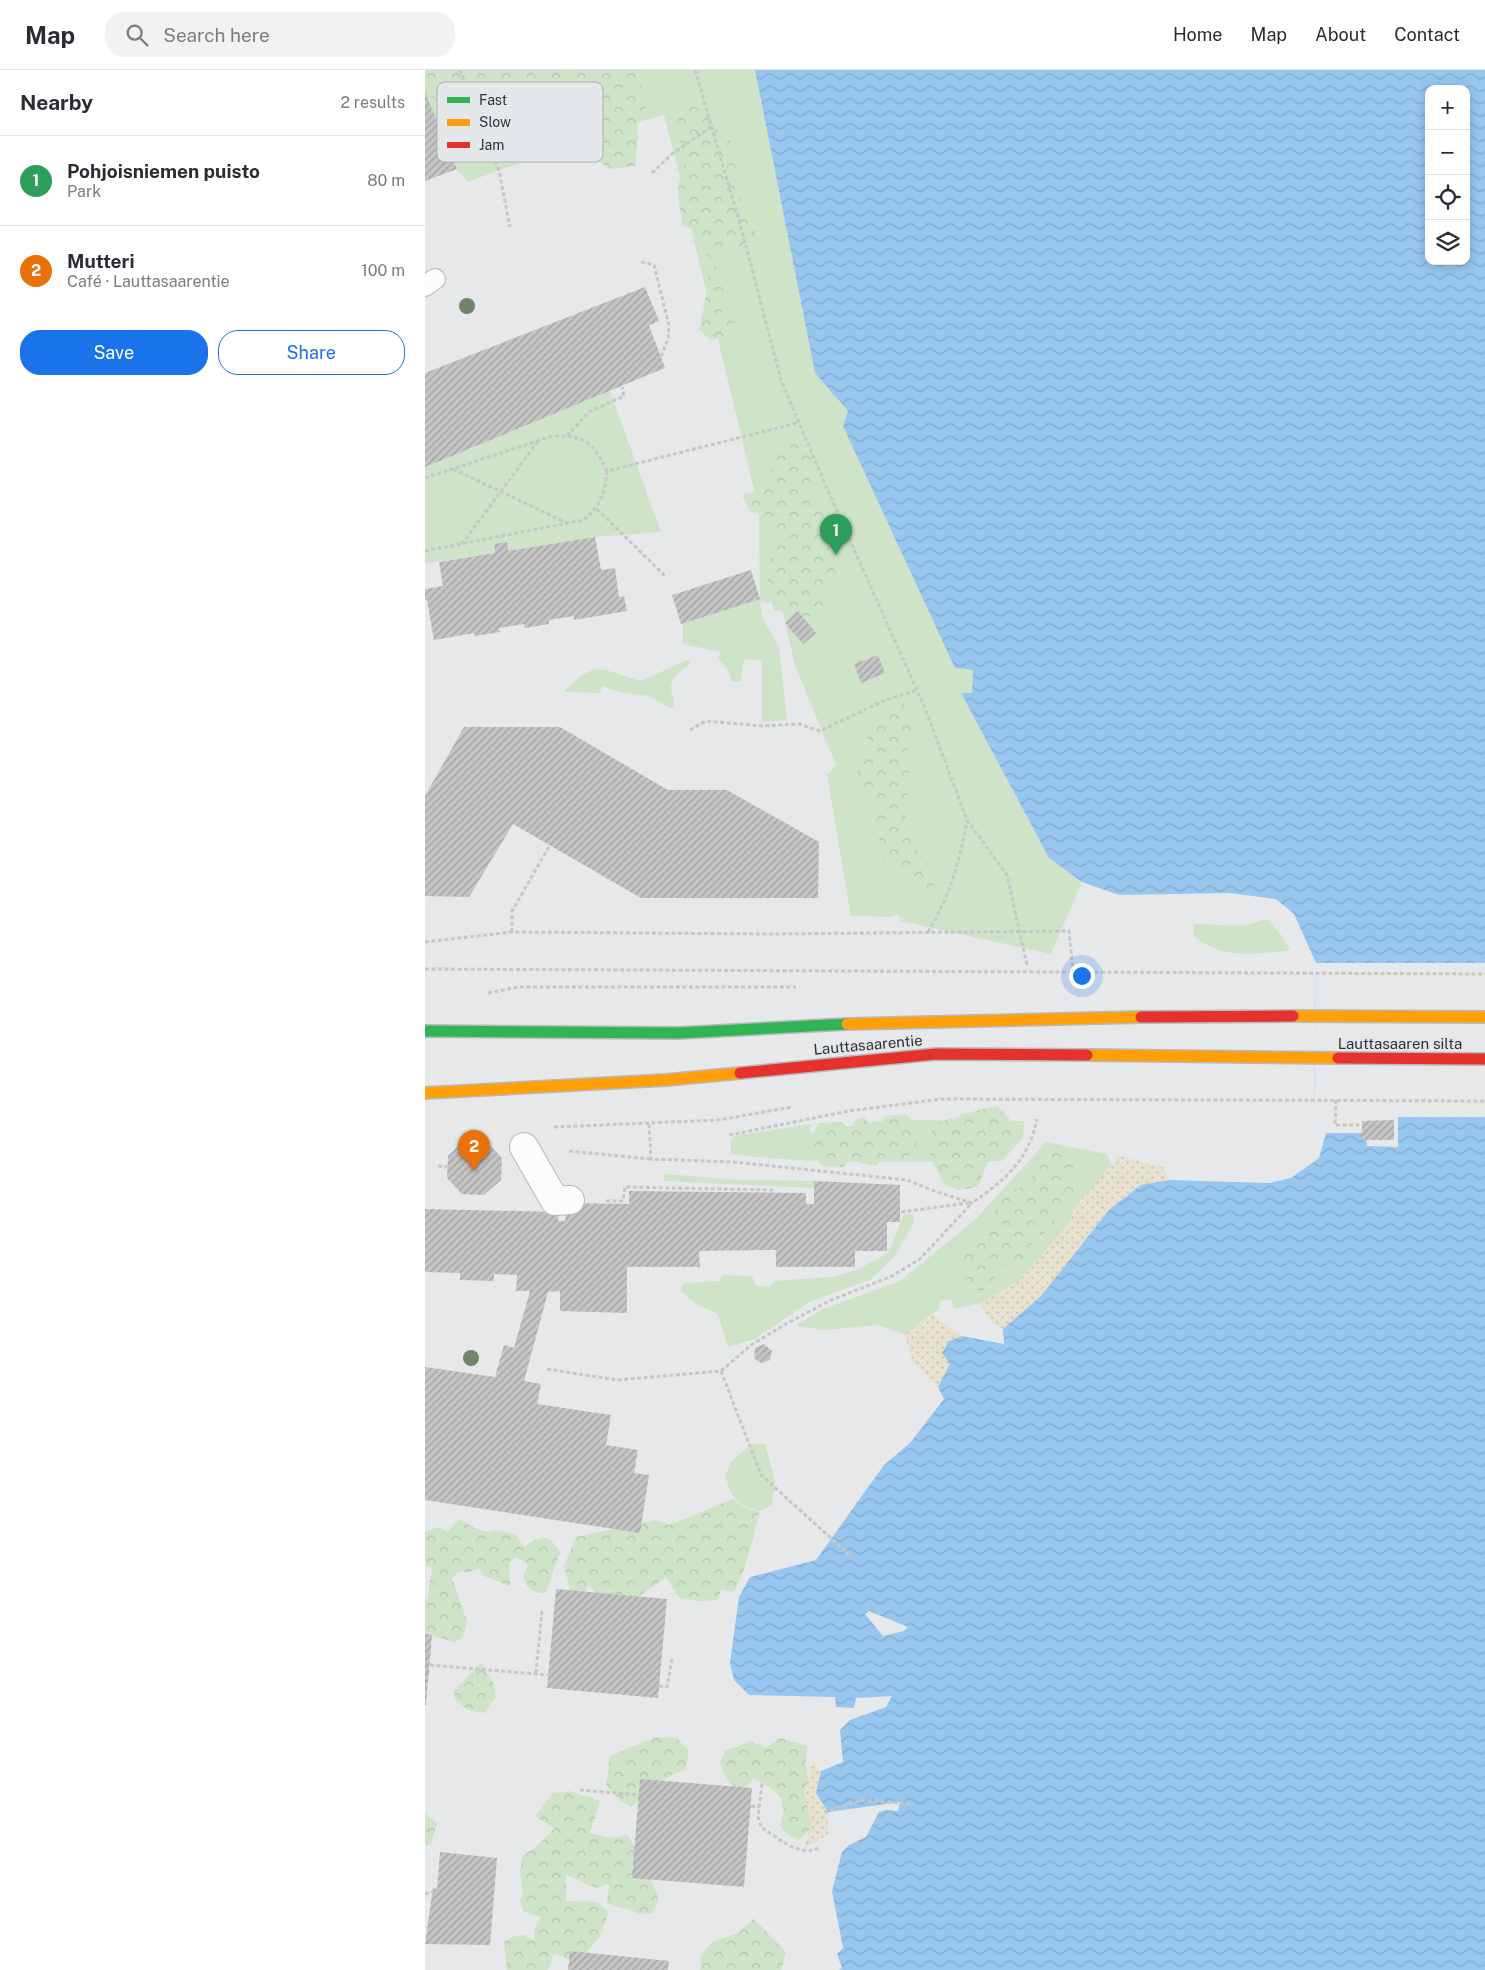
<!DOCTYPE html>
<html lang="en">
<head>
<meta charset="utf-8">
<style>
  body { margin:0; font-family:"Public Sans",sans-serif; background:#f2f2f3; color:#2b2b33 }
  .controls { position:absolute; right:15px; top:15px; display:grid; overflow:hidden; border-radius:10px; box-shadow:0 2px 12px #0003 }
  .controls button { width:45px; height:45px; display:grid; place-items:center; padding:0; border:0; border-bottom:1px solid #e1e1e2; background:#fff; color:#2b2b33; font:25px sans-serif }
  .you { position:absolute; left:656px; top:905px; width:18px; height:18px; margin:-12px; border:4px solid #fff; border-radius:50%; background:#1a73e8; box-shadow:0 0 0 8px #1a73e833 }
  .badge { display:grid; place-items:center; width:32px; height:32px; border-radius:50%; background:#1a73e8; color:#fff; font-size:16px; font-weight:700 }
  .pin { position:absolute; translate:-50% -41px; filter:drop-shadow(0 1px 2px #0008) }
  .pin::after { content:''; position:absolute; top:26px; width:18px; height:15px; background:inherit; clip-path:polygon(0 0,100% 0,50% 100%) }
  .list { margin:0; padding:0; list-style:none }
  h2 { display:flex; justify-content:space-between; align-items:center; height:65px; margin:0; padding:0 20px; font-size:21px }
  h2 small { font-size:16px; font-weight:400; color:#7c7c81 }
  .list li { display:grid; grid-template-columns:32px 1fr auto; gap:15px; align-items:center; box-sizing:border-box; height:90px; padding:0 20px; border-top:1px solid #e1e1e2 }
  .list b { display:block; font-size:19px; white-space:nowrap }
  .list p { margin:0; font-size:16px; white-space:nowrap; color:#7c7c81 }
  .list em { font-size:16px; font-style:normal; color:#7c7c81 }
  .actions { display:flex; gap:10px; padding:15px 20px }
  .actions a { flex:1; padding:11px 0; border:1px solid #1a73e8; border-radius:20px; text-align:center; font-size:18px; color:#1a73e8 }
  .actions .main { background:#1a73e8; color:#fff }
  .icon { flex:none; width:28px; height:28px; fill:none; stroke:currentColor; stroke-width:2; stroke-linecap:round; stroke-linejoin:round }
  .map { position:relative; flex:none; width:1060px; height:1900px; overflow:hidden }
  header { display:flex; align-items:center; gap:30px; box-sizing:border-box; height:70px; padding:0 25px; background:#fff; border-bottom:1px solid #e1e1e2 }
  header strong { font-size:24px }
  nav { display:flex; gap:28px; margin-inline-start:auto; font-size:18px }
  .search { width:350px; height:45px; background:#f2f2f3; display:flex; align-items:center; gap:12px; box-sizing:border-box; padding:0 18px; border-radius:20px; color:#7c7c81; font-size:19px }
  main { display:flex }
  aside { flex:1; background:#fff }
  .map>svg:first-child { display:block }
  .green { fill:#cee3c8 }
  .forest { fill:url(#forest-crowns) }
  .sand { fill:url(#sand-dots) }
  .water { fill:url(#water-waves); fill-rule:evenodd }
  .pier { fill:#e6e8ea }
  .building { fill:url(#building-hatch) }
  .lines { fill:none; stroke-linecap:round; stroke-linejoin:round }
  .lane-casing { stroke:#b7b9ba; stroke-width:22 }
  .street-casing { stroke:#b7b9ba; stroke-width:30 }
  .fast-casing { stroke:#b7b9ba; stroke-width:14 }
  .slow-casing { stroke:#b7b9ba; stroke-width:14 }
  .jam-casing { stroke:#b7b9ba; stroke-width:14 }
  .path { stroke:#c7c7c7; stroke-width:3; stroke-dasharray:4 2.5; stroke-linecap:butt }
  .lane { stroke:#fbfcfc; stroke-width:20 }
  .street { stroke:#fbfcfc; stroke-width:28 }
  .fast { stroke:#30b455; stroke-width:11 }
  .slow { stroke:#ff9f0a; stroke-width:11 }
  .jam { stroke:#e5322d; stroke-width:11 }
  .tree { fill:#72846a }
  .labels { text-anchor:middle; stroke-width:4; stroke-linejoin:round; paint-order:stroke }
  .street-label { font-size:15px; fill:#2f3031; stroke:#e5e8eb }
  .key { fill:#e5e8eb; stroke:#aeb1b3; stroke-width:1 }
  .key-label { font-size:14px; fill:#2f3031 }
</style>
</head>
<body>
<header>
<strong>Map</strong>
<div class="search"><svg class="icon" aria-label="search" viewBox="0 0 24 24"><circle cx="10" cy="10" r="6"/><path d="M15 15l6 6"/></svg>Search here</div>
<nav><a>Home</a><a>Map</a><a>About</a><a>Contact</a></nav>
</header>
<main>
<aside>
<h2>Nearby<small>2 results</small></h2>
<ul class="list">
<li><span class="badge" style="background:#2e9e5b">1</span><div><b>Pohjoisniemen puisto</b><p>Park</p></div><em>80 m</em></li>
<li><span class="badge" style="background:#e8710a">2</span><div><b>Mutteri</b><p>Café · Lauttasaarentie</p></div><em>100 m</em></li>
</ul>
<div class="actions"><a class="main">Save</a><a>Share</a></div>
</aside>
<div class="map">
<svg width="1060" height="1900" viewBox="0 0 1060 1900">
  <defs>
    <pattern id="forest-crowns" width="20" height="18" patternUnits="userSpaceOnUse" patternTransform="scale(1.25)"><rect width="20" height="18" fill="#cee3c8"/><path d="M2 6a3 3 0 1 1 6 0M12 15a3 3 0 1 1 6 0" fill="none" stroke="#b1c3ac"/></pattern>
    <pattern id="sand-dots" width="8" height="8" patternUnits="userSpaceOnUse" patternTransform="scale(1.25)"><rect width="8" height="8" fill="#e7e2cf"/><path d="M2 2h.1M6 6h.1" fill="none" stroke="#c6c2b2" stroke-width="1.8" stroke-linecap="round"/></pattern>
    <pattern id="water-waves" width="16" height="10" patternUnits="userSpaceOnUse" patternTransform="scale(1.25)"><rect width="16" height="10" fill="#97c6ef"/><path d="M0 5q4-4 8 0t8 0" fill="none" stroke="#82aacd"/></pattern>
    <pattern id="building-hatch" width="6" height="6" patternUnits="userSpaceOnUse" patternTransform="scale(1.25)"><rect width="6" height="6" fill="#c5c5c6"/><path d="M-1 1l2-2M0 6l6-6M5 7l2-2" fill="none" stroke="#a0a0a1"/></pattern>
  </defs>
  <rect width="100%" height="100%" fill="#e6e8ea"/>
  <g class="green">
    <path d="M0,0h330l60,303 33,38 125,258 -1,25 -11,-1 88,165 33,24 -31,72 -150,-33 -3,-7 -6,3 -41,-1 -24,-141 9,-10 -41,-100 -16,-69 -11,7 -8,-3 2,17 17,30 8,73 -25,2v-61l-18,-2 -3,23 -9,-1 -5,-13 -9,-9 3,-7 -38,-8v-23l77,-22 -1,-89 -71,-295c-5,-34 -16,-66 -24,-100l-53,14 -41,20 -71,21 -31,12 -11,-13 -32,-77z"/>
    <polygon points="185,321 236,462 170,467 83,481 82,472 69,474 70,483 0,493 0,397"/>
    <path d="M262,590l3,2c-4,9 -15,9 -18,20 -4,10 6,17 0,27l-22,-13 -28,-3 -20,-7 -2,7 -36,-1c33,-35 38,-21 77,-11z"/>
    <path d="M842,849l15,17 8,14c-35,4 -67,10 -96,-14l-1,-12 50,2z"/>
    <path d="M495,1050l104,1 -1,17 -21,23c-89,-1 -182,5 -271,-7v-15l4,-3 75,-12 1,9 63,-11z"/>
    <polygon points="621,1072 682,1084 686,1096 649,1138 645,1152 594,1211 556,1233 529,1239 526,1230 516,1230 514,1239 479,1264 453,1255 399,1260 371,1256 395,1240 475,1211 551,1149"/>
    <polygon points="239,1104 314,1110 389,1111 389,1118 239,1111"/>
    <polygon points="479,1144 489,1145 488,1154 470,1186 445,1210 384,1232 330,1269 303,1277 293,1244 271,1234 255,1221 259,1213 295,1211 297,1205 327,1206 331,1216 344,1217 350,1211 406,1207 432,1200 463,1183"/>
    <path d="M327,1374h13l10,37 -3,24 -12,6c-26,-8 -27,-10 -35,-36l7,-14z"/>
  </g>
  <g class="forest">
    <path d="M0,0h216l-2,13 11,22 -14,10 2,21 -3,30 -25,3 -26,-17 -24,10 -39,-2c-15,-41 -15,-29 7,-64l-9,3 -10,-7 -5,-12 -15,4 -26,26c-27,-5 -38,-12 -38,-40z"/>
    <path d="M258,31h16l3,12 14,8 3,12 12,8 6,20 -2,29 18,28 3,16 -15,13 -25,6 -2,10c12,17 13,32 7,51l13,8 -8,15 -15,3 -12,-10c7,-32 17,-69 0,-99l-16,-5c-6,-32 -8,-37 3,-67 -8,-18 -9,-33 -9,-52z"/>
    <polygon points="356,366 368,369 387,385 388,425 414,474 412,496 403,519 396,548 349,540 343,518 343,495 350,474 342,446 325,441 317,425 341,420"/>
    <polygon points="478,633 492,655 482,671 485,717 479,740 487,773 508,798 510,826 484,821 488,813 482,803 459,793 447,733 453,724 450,718 436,718 431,707 448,649"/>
    <polygon points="572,1036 584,1048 588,1067 579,1080 565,1086 553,1117 533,1120 519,1114 500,1075 510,1055 525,1048 529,1050 537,1044"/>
    <path d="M481,1044c16,17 16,29 -1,46l-16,-2 -8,-3 -4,11 -17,-3 -8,-5 -9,9 -20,-1 -11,-11 -1,-18 8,-14 23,-1 9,8 3,-9 10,-4 9,13 14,-14z"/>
    <path d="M621,1078l16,2 17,12 -5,32 -15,11 -6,21 -19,14 -13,23 -19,4 -20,26 -18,-13 -5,-23 6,-18 25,-8c7,-32 7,-37 40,-46l5,-20z"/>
    <polygon points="308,1429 316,1436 335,1442 320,1497 309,1522 296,1520 293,1530 272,1531 254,1528 241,1507 207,1531 176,1528 163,1515 161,1527 147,1526 139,1496 151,1467 231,1450 244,1455"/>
    <path d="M34,1449l17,10 12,3 9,-2 18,4 9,13c17,-12 24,-15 36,5l-14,40 -7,1 -9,-4 -7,-11 5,-14 -12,-7 -7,5 1,24 -26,-10 -5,-8 -10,4h-10l-7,6 15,43 -4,16 -8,5 -30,-8v-35h2l5,-31 -7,-2v-34l13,-5 10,5z"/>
    <polygon points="56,1593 69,1614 71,1627 60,1643 43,1640 30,1629 29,1621"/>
    <polygon points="231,1667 251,1668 264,1680 261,1699 243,1707 206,1737 194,1730 181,1715 185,1686"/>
    <path d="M356,1668l26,8 -1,18 8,62 -15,14 -11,-5 -8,-10c10,-27 -4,-36 -27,-46l-13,16 -16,-21 -4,-12 5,-11 26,-10 14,7z"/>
    <polygon points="145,1721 175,1731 165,1763 184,1768 202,1765 220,1793 234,1830 227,1843 216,1844 182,1833 184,1814 171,1818 141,1805 141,1831 172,1832 184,1842 174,1868 152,1893 129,1883 123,1900 82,1900 79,1872 87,1867 100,1865 109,1871 109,1861 116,1847 99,1842 95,1830 98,1824 95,1800 98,1785 110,1778 129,1759 110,1746 128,1723"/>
    <polygon points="0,1743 12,1754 5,1775 0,1775"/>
    <polygon points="329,1849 361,1882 356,1900 275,1900 276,1885 287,1872 313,1863"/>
  </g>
  <g class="sand">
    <path d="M694,1086l44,11 6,13 -28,5 -32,25 -68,86 -38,33c-13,-7 -17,-12 -22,-26l38,-22 51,-59 4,-14z"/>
    <polygon points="507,1244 537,1266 524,1271 525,1294 513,1317 489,1294 479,1264"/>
    <polygon points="388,1691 396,1701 391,1723 403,1742 403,1765 379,1778 386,1753 379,1722"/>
  </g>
  <path class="water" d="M330,0h730v1900h-646l3,-2 -5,-14 6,-6 -11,-57 10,-39 7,-7 17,-8 13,-25 7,-2 12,1 2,-9 -72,10 -12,-19 5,-22 22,-9 -3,-32 10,-10 36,-13 6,-11 -36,2 -2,10 -18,-1 -1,-10 -86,-2 -15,-15 -4,-17 9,-66 11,-20 66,-17 68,-95 26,-22 34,-44 -6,-12 12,-23 -8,-11 7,-12 13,-5 42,8 -1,-15 38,-33 68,-86 32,-25 28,-5 100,3 22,-5 28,-20 7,-25v-19h-12l2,-151 -22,-49 -18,-15 -47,-6 -110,2 -37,-13 -33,-24 -88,-165h11l1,-23 -18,-2 -112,-242 5,-15 -33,-38zM1004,19h37v172h-37zM444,1541l39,16 -4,4 -21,5 -18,-22z"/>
  <polygon class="pier" points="891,893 1060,893 1060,1047 973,1047 973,1077 942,1076 941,1063 901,1063 901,1044 889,1044"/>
  <g class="building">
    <polygon points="0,22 32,99 0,111"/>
    <polygon points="220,217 234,251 224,255 240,298 0,397 0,303"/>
    <polygon points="170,467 176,500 190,498 194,527 199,526 202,541 149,550 149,546 124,550 124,554 100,558 99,554 74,558 75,562 50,566 49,563 9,570 2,530 0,530 0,519 18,516 14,492 70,483 69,474 82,472 83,481"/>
    <polygon points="326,500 335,529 256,554 247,525"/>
    <polygon points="373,541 391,563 378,574 360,553"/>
    <polygon points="453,585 460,603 436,613 429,594"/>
    <polygon points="39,657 135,657 243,720 302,720 394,772 393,828 216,828 88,754 44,827 0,826 0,726"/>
    <polygon points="969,1050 969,1070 937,1070 937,1051"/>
    <polygon points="39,1071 62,1072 77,1088 76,1110 59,1125 37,1124 22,1108 23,1086"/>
    <polygon points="389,1111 475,1115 475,1152 462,1152 462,1181 430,1181 430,1197 351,1197 351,1180 339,1180 274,1181 275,1197 202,1197 202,1243 135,1241 135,1221 123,1222 99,1311 116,1314 112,1334 186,1345 181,1375 213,1380 209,1403 224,1405 215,1463 0,1430 0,1297 70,1307 79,1275 89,1278 105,1221 91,1221 92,1205 69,1204 69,1211 35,1210 35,1203 0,1202 0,1139 134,1142 133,1151 140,1151 142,1133 204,1134 204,1121 381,1123 381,1134 389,1134"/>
    <polygon points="339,1274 347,1281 345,1290 336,1293 329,1288 330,1278"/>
    <polygon points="131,1519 242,1529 233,1628 122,1618"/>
    <polygon points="0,1564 7,1565 1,1635 0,1635"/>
    <polygon points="215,1709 327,1718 319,1817 207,1808"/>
    <polygon points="15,1782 72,1788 65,1875 0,1874 8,1818 12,1819"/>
    <polygon points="145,1881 244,1891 243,1900 143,1900"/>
  </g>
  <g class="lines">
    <defs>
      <polyline id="lane" points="0,216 10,209"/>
      <polyline id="street" points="99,1077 130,1131 145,1130"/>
      <polyline id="fast" points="0,961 254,963 422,954"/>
      <g id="slow">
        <polyline points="868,946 1060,947"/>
        <polyline points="422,954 716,947"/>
        <polyline points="662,985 913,988"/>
        <polyline points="0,1023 241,1010 315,1003"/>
      </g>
      <g id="jam">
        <polyline points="716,947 868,946"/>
        <polyline points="913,988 1060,989"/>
        <polyline points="315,1003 511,984 662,985"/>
      </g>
    </defs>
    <use href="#lane" class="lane-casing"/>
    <use href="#street" class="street-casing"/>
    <use href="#fast" class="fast-casing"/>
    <use href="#slow" class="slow-casing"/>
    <use href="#jam" class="jam-casing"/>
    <g class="path">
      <polyline points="35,0 74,100 85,157"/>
      <polyline points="270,0 316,157 356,310 403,421 500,638 542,750 582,805 602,895"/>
      <polyline points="227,103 248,83 287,56"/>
      <polyline points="216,192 229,195 244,255 243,269 236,287"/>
      <polyline points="142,366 164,342 199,326 197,317"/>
      <polyline points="28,399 144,454"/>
      <path d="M0,408l127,-42c33,-1 41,6 55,35"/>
      <polyline points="172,439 240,506"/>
      <polyline points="37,474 113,371"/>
      <path d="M0,481l159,-31c17,-15 21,-26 23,-49l190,-48"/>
      <polyline points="265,660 281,651 337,656 374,654 395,661 458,631 492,620"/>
      <polyline points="87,862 87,841 125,775"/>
      <path d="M503,862c22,-36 32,-71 39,-112"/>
      <polyline points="0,872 87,862 346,864 644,861 648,902"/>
      <polyline points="0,899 1060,904"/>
      <polyline points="63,923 93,917 371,917"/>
      <polyline points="911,1030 910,1055 937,1055"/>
      <path d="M224,1054l2,35 82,3 174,18 24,10 41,13c33,-23 57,-43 65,-84"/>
      <polyline points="129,1057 293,1050 367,1037"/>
      <polyline points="304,1065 424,1041 516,1029 1060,1031"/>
      <polyline points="144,1081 226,1089"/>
      <polyline points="13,1096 22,1097"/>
      <polyline points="181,1131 198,1131 200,1117 347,1120 347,1122"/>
      <polyline points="476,1142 544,1133"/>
      <polyline points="122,1299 192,1310 296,1301 326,1275 359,1255 404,1231 467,1206 495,1189 547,1133"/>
      <polyline points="296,1301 336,1405 428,1488"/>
      <polyline points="5,1595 123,1605"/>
      <polyline points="111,1603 117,1541"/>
      <polyline points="234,1616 242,1617 247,1589"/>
      <path d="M337,1714l-4,33 3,10c16,10 39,31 57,21"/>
      <polyline points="155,1720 214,1725"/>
      <polyline points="326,1736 334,1737"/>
      <polyline points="399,1742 438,1730 486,1734"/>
      <polyline points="0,1824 8,1822"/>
    </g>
    <use href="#lane" class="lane"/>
    <use href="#street" class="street"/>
    <use href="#fast" class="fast"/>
    <use href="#slow" class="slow"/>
    <use href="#jam" class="jam"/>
  </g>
  <g class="tree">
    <circle cx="42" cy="236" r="8"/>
    <circle cx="46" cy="1288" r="8"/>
  </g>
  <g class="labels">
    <g class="street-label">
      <text x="975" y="979">Lauttasaaren silta</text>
      <text transform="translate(443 975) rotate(-5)" y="5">Lauttasaarentie</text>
    </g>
  </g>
  <rect x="12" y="12" width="166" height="80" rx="8" class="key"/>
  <rect x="22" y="27" width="23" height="6" fill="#30b455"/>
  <rect x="22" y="49" width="23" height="7" fill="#ff9f0a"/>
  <rect x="22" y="72" width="23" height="6" fill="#e5322d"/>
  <g class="key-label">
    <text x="54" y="35">Fast</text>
    <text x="54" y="57">Slow</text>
    <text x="54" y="80">Jam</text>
  </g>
</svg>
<div class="controls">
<button>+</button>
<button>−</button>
<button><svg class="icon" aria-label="locate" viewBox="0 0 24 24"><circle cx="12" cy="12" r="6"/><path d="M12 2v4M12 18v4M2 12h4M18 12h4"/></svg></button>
<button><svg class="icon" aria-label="layers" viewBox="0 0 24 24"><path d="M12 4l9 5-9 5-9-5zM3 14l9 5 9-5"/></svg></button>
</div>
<div class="you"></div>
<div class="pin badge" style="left:411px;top:485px;background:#2e9e5b">1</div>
<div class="pin badge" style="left:49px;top:1101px;background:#e8710a">2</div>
</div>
</main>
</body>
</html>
